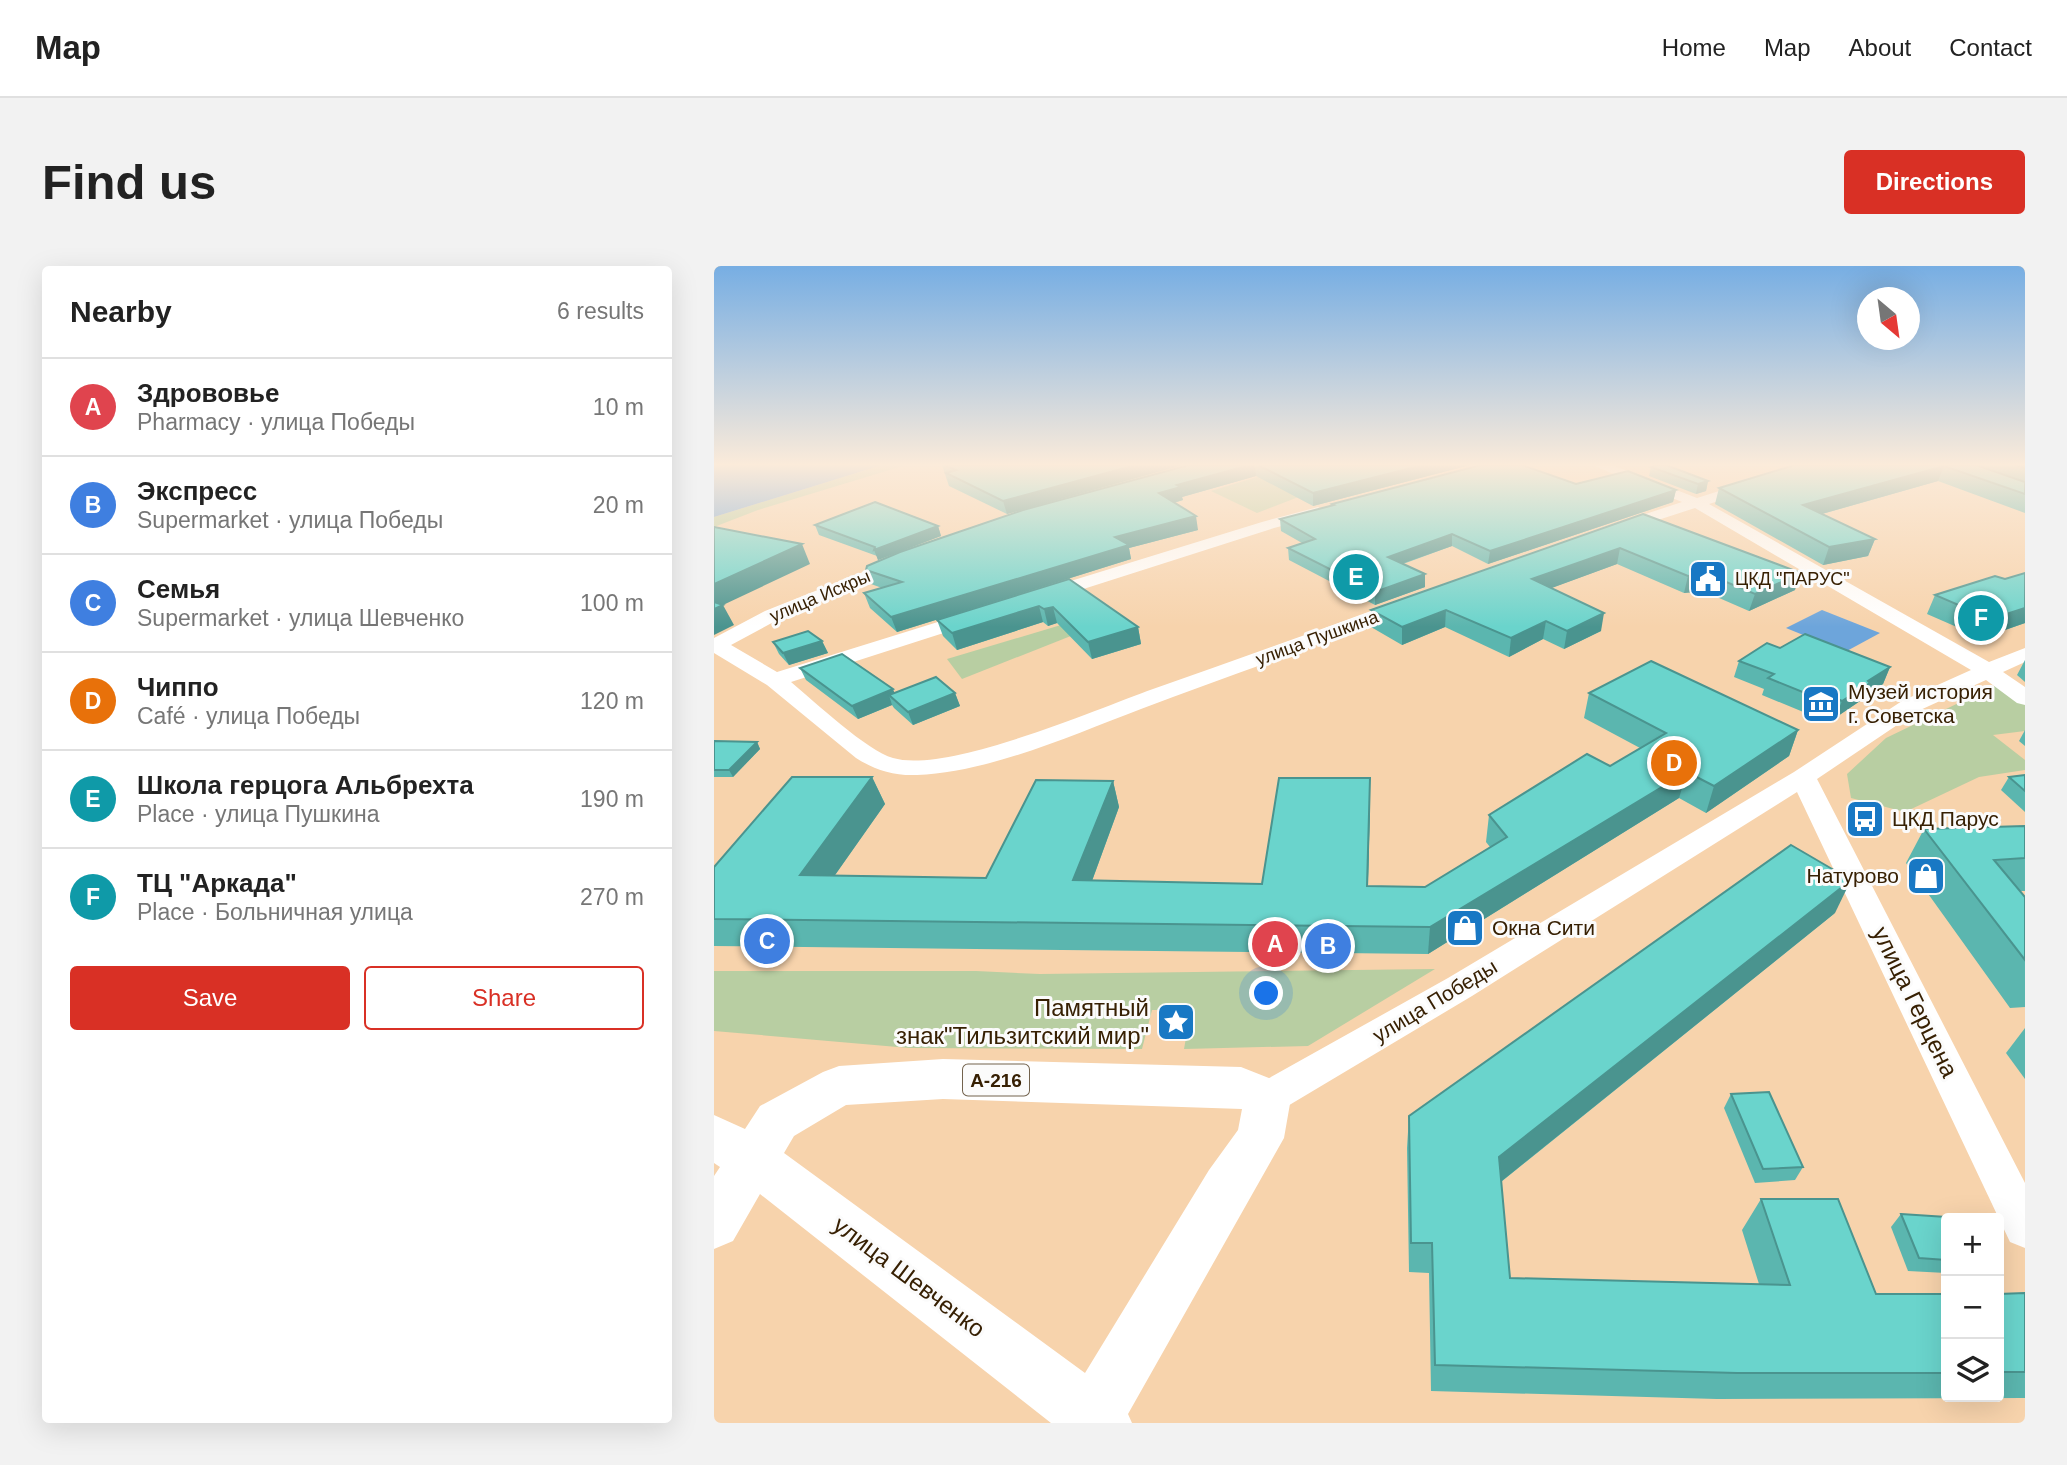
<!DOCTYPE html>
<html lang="en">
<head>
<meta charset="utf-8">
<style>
  body { margin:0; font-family:Arial,sans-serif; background:#f2f2f2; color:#222 }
  .controls { position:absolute; right:21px; bottom:21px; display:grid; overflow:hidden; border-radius:7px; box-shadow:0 7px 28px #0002 }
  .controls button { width:63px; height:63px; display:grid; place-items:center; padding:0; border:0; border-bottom:2px solid #e0e0e0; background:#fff; color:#222; font:35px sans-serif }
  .compass { position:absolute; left:1143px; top:21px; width:63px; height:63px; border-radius:50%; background:#fff; box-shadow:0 7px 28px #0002; rotate:151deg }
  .you { position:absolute; left:553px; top:728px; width:24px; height:24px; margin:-18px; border:5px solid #fff; border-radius:50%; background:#1a73e8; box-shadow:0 0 0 10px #1a73e833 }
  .badge { display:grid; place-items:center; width:46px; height:46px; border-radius:50%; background:#d93025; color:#fff; font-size:23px; font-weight:700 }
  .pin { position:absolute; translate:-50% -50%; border:4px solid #fff; box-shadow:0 2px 7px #0006 }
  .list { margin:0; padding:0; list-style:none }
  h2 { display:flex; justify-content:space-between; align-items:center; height:91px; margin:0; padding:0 28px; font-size:30px }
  h2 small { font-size:23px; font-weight:400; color:#767676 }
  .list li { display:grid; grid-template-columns:46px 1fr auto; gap:21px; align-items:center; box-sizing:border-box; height:98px; padding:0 28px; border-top:2px solid #e0e0e0 }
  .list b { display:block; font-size:26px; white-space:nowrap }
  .list p { margin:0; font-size:23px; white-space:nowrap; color:#767676 }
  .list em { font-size:23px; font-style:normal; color:#767676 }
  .actions { display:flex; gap:14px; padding:21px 28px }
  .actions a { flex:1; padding:16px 0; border:2px solid #d93025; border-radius:7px; text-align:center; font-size:24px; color:#d93025 }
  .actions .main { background:#d93025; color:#fff }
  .icon { flex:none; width:38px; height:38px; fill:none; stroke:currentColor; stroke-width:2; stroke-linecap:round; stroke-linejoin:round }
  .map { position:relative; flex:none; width:1311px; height:1157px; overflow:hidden; border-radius:7px }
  header { display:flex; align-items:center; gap:42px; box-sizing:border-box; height:98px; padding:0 35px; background:#fff; border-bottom:2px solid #e0e0e0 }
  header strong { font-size:33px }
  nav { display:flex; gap:38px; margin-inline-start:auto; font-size:24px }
  .intro { display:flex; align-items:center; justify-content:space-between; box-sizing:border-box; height:168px; padding:0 42px }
  h1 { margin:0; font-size:49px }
  .button { padding:18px 32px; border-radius:7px; background:#d93025; color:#fff; font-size:24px; font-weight:700 }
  main { display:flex; gap:42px; padding:0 42px }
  aside { flex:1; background:#fff; border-radius:7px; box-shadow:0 7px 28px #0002 }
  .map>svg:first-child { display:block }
  .green { fill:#b8cea2 }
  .water { fill:#6da5db }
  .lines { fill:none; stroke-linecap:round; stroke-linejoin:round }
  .minor { fill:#fff; fill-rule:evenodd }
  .major { fill:#fff; fill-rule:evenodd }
  .wall { fill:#5bb6af }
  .shaded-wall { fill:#4a948f }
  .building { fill:#6ad4cc; stroke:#4a948f; stroke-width:2 }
  .labels { text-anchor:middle; stroke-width:6; stroke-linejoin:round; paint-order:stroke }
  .far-poi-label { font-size:18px; fill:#372003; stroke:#fbfbfb; text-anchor:start }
  .far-street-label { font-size:18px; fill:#372003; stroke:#fbfbfb }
  .shield { fill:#fbfbfb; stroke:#72624d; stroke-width:2 }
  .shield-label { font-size:19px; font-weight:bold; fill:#372003 }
  .poi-label { font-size:21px; fill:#372003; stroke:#fbfbfb; text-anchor:start }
  .street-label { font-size:21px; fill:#372003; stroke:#fbfbfb }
  .near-street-label { font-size:24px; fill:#372003; stroke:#fbfbfb }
  .near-poi-label { font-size:24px; fill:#372003; stroke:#fbfbfb; text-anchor:end }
</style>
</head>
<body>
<header>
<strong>Map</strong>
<nav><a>Home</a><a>Map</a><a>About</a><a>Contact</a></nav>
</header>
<div class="intro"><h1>Find us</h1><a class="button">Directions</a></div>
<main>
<aside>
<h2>Nearby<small>6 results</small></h2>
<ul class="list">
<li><span class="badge" style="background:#e0444e">A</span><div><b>Здрововье</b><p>Pharmacy · улица Победы</p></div><em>10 m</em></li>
<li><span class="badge" style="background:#3f7fe0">B</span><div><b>Экспресс</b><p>Supermarket · улица Победы</p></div><em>20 m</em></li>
<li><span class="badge" style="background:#3f7fe0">C</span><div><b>Семья</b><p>Supermarket · улица Шевченко</p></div><em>100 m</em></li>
<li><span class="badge" style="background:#e8710a">D</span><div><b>Чиппо</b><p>Café · улица Победы</p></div><em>120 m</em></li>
<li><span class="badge" style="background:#0f9aa8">E</span><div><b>Школа герцога Альбрехта</b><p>Place · улица Пушкина</p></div><em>190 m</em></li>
<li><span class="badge" style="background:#0f9aa8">F</span><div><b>ТЦ &quot;Аркада&quot;</b><p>Place · Больничная улица</p></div><em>270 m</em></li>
</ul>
<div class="actions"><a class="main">Save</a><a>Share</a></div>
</aside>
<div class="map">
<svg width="1311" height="1157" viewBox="0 0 1311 1157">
  <rect width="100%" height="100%" fill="#f7d3ac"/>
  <g class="green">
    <polygon points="168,199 192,199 44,244 0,261 0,251"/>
    <polygon points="570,203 618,218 543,247 497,225"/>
    <polygon points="367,353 377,362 248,413 233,393"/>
    <polygon points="1288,416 1311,432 1311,465 1279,469 1311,494 1311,504 1265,511 1191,546 1137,532 1133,508 1172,472"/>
    <polygon points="721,703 594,780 470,783 477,744 438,744 428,783 195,782 0,765 0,705 262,705 326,708"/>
  </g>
  <g class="water">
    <polygon points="0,199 168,199 0,251"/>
    <polygon points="1108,344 1166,367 1131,386 1072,362"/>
  </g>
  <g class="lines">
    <g class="minor">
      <polygon points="878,199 898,199 983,232 1087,199 1108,199 1106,202 995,238 1275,396 1311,382 1311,396 1289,406 1311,421 1311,439 1303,437 1272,414 1204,445 1103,513 1311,917 1311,982 1296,976 1083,526 758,730 567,844 554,848 541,844 535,832 541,820 734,712 1080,506 1188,435 1257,404 981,242 907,266 895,266 893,263 895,260 968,236"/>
      <polygon points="604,241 612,246 610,249 560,262 335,334 321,334 319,330 321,326 548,256"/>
      <path d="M189,290l9,5 -3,4 -130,54 -48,26 46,27 193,-60h14l3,4 -3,4 -193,62c23,19 76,69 102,76 54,16 204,-49 260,-69 82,-29 164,-58 245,-88h14l3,4 -3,4c-90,35 -181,66 -271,100 -69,26 -150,63 -224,66 -23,1 -42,-5 -61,-17l-89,-73 -53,-32v-15l51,-27z"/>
    </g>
    <path class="major" d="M229,793l298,8 43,17 7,14 -7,40 -156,276 4,9h-81l-291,-229 -27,47 -19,8v-73l6,-9 -6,-4v-48l31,14 15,-23 63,-34 16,-6zM229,833l299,10 -4,21 -29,40 -124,203 -301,-220 10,-17 52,-31z"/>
  </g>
  <g class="wall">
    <polygon points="228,199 469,199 293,248 235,220"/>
    <polygon points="475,199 756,199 599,240 542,210 468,231 469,234 460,237 484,264 415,282 417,293 183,366 156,342 150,327 168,322 157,318 152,304"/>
    <polygon points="1081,199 1311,199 1311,247 1224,215 1108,248 1161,273 1154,290 1109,299 1001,238 1005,222"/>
    <polygon points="937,201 994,215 992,225 982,228 935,210"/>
    <polygon points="862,218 962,224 959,236 774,298 738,280 689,298 711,308 711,321 661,339 575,294 574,282 588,277 567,265 566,253 618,240 618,238"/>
    <polygon points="929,248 1081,324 1035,345 989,325 970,327 903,298 837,322 887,365 850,383 829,373 795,391 731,361 688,379 657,361 657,344"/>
    <polygon points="101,259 224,260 227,270 164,294 163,290 105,269"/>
    <polygon points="1311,307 1311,357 1268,372 1213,348 1221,329 1291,313"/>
    <polygon points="355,313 424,361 427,378 378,393 343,357 334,360 329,356 243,384 229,370 223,354"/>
    <polygon points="108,375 114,387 75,399 65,388 59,376"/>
    <polygon points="1066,382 1176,401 1169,418 1151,429 1149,433 1121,452 1106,445 1099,450 1048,429 1050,423 1020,411 1025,395"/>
    <polygon points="1311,394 1311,416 1303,409"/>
    <polygon points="86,402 181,427 241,427 246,440 199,459 180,442 178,439 144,453 92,414"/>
    <polygon points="875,427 1084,464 1075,490 992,547 965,532 714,688 0,680 0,601 158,511 171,538 121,609 272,612 399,515 405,541 378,615 548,618 656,539 654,620 711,621 776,581 772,576 775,549 896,500 926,482 870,452"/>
    <polygon points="1311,464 1311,480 1305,475"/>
    <polygon points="0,475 43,476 46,483 19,511 0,511"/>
    <polygon points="1311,509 1311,546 1287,524 1295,511"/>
    <polygon points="1311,560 1311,625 1306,625 1311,631 1311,741 1296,742 1192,597 1210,563"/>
    <polygon points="1121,647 787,916 796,1012 1045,1018 1028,964 1047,933 1162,1028 1232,1028 1232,1131 1285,1131 1285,1028 1311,1027 1311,1132 1003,1133 717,1125 715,1007 695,1006 693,882 695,850"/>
    <polygon points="1311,762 1311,813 1292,787"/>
    <polygon points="1017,828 1089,901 1081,914 1041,917 1010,842"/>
    <polygon points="1187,948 1232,952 1232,1007 1194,1005 1177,961"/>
  </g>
  <g class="shaded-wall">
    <polygon points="422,199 469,199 293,248 289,235"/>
    <polygon points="536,199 541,199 542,210 468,231 469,234 447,240 445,227 463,219"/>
    <polygon points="709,199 756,199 599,240 599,227"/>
    <polygon points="1230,200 1224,215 1083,255 1089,239"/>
    <polygon points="994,215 992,225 982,228 984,218"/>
    <polygon points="962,224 959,236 774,298 776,285"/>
    <polygon points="482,250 484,264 415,282 417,293 183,366 177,351 401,271"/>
    <polygon points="224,260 227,270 164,294 160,284"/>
    <polygon points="738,268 738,280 673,303 674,291"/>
    <polygon points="1161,273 1154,290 1109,299 1115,281"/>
    <polygon points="88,278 96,298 9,339 20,359 0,369 0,318"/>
    <polygon points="906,282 903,298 816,330 818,313"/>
    <polygon points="1087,307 1081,324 1035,345 1041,328"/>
    <polygon points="711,308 711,321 661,339 661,326"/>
    <polygon points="993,308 989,325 970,327 974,310"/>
    <polygon points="325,340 329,356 243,384 238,367"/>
    <polygon points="339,341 343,357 334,360 330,343"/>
    <polygon points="1311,342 1311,357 1268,372 1277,353"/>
    <polygon points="732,344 731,361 688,379 688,361"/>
    <polygon points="890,347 887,365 850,383 853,365"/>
    <polygon points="832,355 829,373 795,391 797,372"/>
    <polygon points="424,361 427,378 378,393 374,376"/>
    <polygon points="108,375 114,387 75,399 69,387"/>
    <polygon points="1176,401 1169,418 1151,429 1149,433 1121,452 1128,435 1154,415"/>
    <polygon points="179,423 184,436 175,429 178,439 144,453 138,440"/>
    <polygon points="241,427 246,440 199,459 194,446"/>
    <polygon points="1113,428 1106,445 1099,450 1106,433"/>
    <polygon points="1084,464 1075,490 992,547 1000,520"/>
    <polygon points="43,476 46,483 19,511 15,504"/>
    <polygon points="973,506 965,532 714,688 716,661"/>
    <polygon points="158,511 171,538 102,636 86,609"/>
    <polygon points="656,512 656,539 653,648 653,620"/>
    <polygon points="399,515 405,541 368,642 359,614"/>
    <polygon points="1137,614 1121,647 779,922 785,891"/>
  </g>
  <g class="building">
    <polygon points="230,199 422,199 289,235 232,207 242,204"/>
    <polygon points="475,199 536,199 463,219 467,221 445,227 482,250 401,271 415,279 177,351 150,327 188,316 152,304 153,300 186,286 309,244"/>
    <polygon points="544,199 709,199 599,227"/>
    <polygon points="767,199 808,199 862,218 914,205 962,224 776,285 738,268 674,291 711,308 661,326 574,282 601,273 566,253 620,239 618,238"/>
    <polygon points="943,199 952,199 994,215 984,218 937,201"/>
    <polygon points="1081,199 1262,199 1311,216 1311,228 1230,200 1089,239 1161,273 1115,281 1005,222"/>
    <polygon points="1301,199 1311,199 1311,202"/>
    <polygon points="161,236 224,260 160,284 161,281 101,259"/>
    <polygon points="929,248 1087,307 1041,328 993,308 974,310 906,282 818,313 890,347 853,365 832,355 797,372 732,344 688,361 657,344"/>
    <polygon points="0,261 88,278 0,318"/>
    <polygon points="1311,307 1311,342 1277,353 1221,329 1281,310 1291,313"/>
    <polygon points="355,313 424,361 374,376 339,341 330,343 325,340 238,367 223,354"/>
    <polygon points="0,336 9,339 0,343"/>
    <polygon points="94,365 108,375 69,387 59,376"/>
    <polygon points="1091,368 1176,401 1154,415 1156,417 1128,435 1113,428 1106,433 1054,412 1060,408 1025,395 1053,377 1066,382"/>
    <polygon points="128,388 179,423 138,440 86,402"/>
    <polygon points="937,395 1084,464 1000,520 973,506 716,661 0,653 0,601 78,511 158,511 86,609 272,612 322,514 399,515 359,614 548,618 565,512 656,512 653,620 711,621 793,571 775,549 873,488 896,500 952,467 875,427"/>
    <polygon points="222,411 241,427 194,446 175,429"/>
    <polygon points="0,475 43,476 15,504 0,504"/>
    <polygon points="1311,509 1311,525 1295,511"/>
    <polygon points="1311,560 1311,592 1280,594 1311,631 1311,694 1210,563"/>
    <polygon points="1077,579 1137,614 785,891 796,1012 1076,1019 1047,933 1124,933 1162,1028 1232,1028 1232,1107 1023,1107 721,1099 718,977 697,977 695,850"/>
    <polygon points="1055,826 1089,901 1049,903 1017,828"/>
    <polygon points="1187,948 1248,952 1232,952 1232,994 1205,992"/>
    <polygon points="1311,1027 1311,1106 1285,1106 1285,1028"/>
  </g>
  <linearGradient id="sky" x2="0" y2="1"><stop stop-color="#77aee3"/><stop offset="0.55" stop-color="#fbebda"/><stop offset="1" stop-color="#fbebda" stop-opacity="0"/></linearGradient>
  <rect width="1311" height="361" fill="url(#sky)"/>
  <defs>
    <symbol id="civic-square" viewBox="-11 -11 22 22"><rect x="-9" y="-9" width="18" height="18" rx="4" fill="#1878c4" stroke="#fbfbfb"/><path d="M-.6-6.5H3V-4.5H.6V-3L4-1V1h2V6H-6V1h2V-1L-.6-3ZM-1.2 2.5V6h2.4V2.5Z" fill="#fff"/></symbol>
    <symbol id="museum-square" viewBox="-11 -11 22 22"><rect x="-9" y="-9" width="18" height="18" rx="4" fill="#1878c4" stroke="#fbfbfb"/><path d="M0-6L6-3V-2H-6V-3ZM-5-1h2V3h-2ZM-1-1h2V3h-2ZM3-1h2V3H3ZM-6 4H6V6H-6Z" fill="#fff"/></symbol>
    <symbol id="bus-square" viewBox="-11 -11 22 22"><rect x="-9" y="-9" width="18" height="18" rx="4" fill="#1878c4" stroke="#fbfbfb"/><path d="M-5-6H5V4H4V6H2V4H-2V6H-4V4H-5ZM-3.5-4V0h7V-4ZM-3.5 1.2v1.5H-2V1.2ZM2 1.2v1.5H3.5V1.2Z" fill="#fff"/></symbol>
    <symbol id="shop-square" viewBox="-11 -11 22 22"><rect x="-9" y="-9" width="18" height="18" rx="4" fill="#1878c4" stroke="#fbfbfb"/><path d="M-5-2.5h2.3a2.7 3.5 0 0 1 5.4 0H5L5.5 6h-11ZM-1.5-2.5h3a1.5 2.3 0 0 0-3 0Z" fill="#fff"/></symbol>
    <symbol id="sight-square" viewBox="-11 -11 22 22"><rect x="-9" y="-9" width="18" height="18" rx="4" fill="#1878c4" stroke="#fbfbfb"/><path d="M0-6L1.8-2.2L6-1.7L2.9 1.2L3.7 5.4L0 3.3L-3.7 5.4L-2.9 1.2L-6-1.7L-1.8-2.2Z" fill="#fff"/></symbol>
  </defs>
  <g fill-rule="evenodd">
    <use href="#civic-square" x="972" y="291" width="44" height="44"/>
    <use href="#museum-square" x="1085" y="416" width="44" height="44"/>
    <use href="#bus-square" x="1129" y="531" width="44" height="44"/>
    <use href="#shop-square" x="1190" y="588" width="44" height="44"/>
    <use href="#shop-square" x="729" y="640" width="44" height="44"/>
    <use href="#sight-square" x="440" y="734" width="44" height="44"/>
  </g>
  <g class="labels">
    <g class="far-poi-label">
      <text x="1021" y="319">ЦКД "ПАРУС"</text>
    </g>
    <g class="far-street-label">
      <text transform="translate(106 330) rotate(-23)" y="6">улица Искры</text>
      <text transform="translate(603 372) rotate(-20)" y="6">улица Пушкина</text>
    </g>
    <rect class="shield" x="249" y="798.5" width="66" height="31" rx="5"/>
    <g class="shield-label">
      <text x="282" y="821">А-216</text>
    </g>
    <g class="poi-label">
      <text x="1134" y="433">Музей история<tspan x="1134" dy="24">г. Советска</tspan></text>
      <text x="1178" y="560">ЦКД Парус</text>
      <text x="1185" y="617" text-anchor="end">Натурово</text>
      <text x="778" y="669">Окна Сити</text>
    </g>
    <g class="street-label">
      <text transform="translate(721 735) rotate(-31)" y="7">улица Победы</text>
    </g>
    <g class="near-street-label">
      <text transform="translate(1201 736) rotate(64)" y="8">улица Герцена</text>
      <text transform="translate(195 1011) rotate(37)" y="8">улица Шевченко</text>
    </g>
    <g class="near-poi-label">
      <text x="435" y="750">Памятный<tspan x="435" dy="28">знак"Тильзитский мир"</tspan></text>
    </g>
  </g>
</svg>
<div class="controls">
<button>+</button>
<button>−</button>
<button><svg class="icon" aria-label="layers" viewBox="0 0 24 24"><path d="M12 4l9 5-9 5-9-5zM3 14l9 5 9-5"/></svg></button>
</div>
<svg class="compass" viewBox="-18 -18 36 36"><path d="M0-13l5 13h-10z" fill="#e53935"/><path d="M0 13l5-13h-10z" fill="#767676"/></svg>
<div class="you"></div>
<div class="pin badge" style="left:561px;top:678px;background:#e0444e">A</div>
<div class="pin badge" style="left:614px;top:680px;background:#3f7fe0">B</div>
<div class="pin badge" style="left:53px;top:675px;background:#3f7fe0">C</div>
<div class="pin badge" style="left:960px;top:497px;background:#e8710a">D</div>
<div class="pin badge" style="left:642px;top:311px;background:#0f9aa8">E</div>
<div class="pin badge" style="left:1267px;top:352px;background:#0f9aa8">F</div>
</div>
</main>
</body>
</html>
